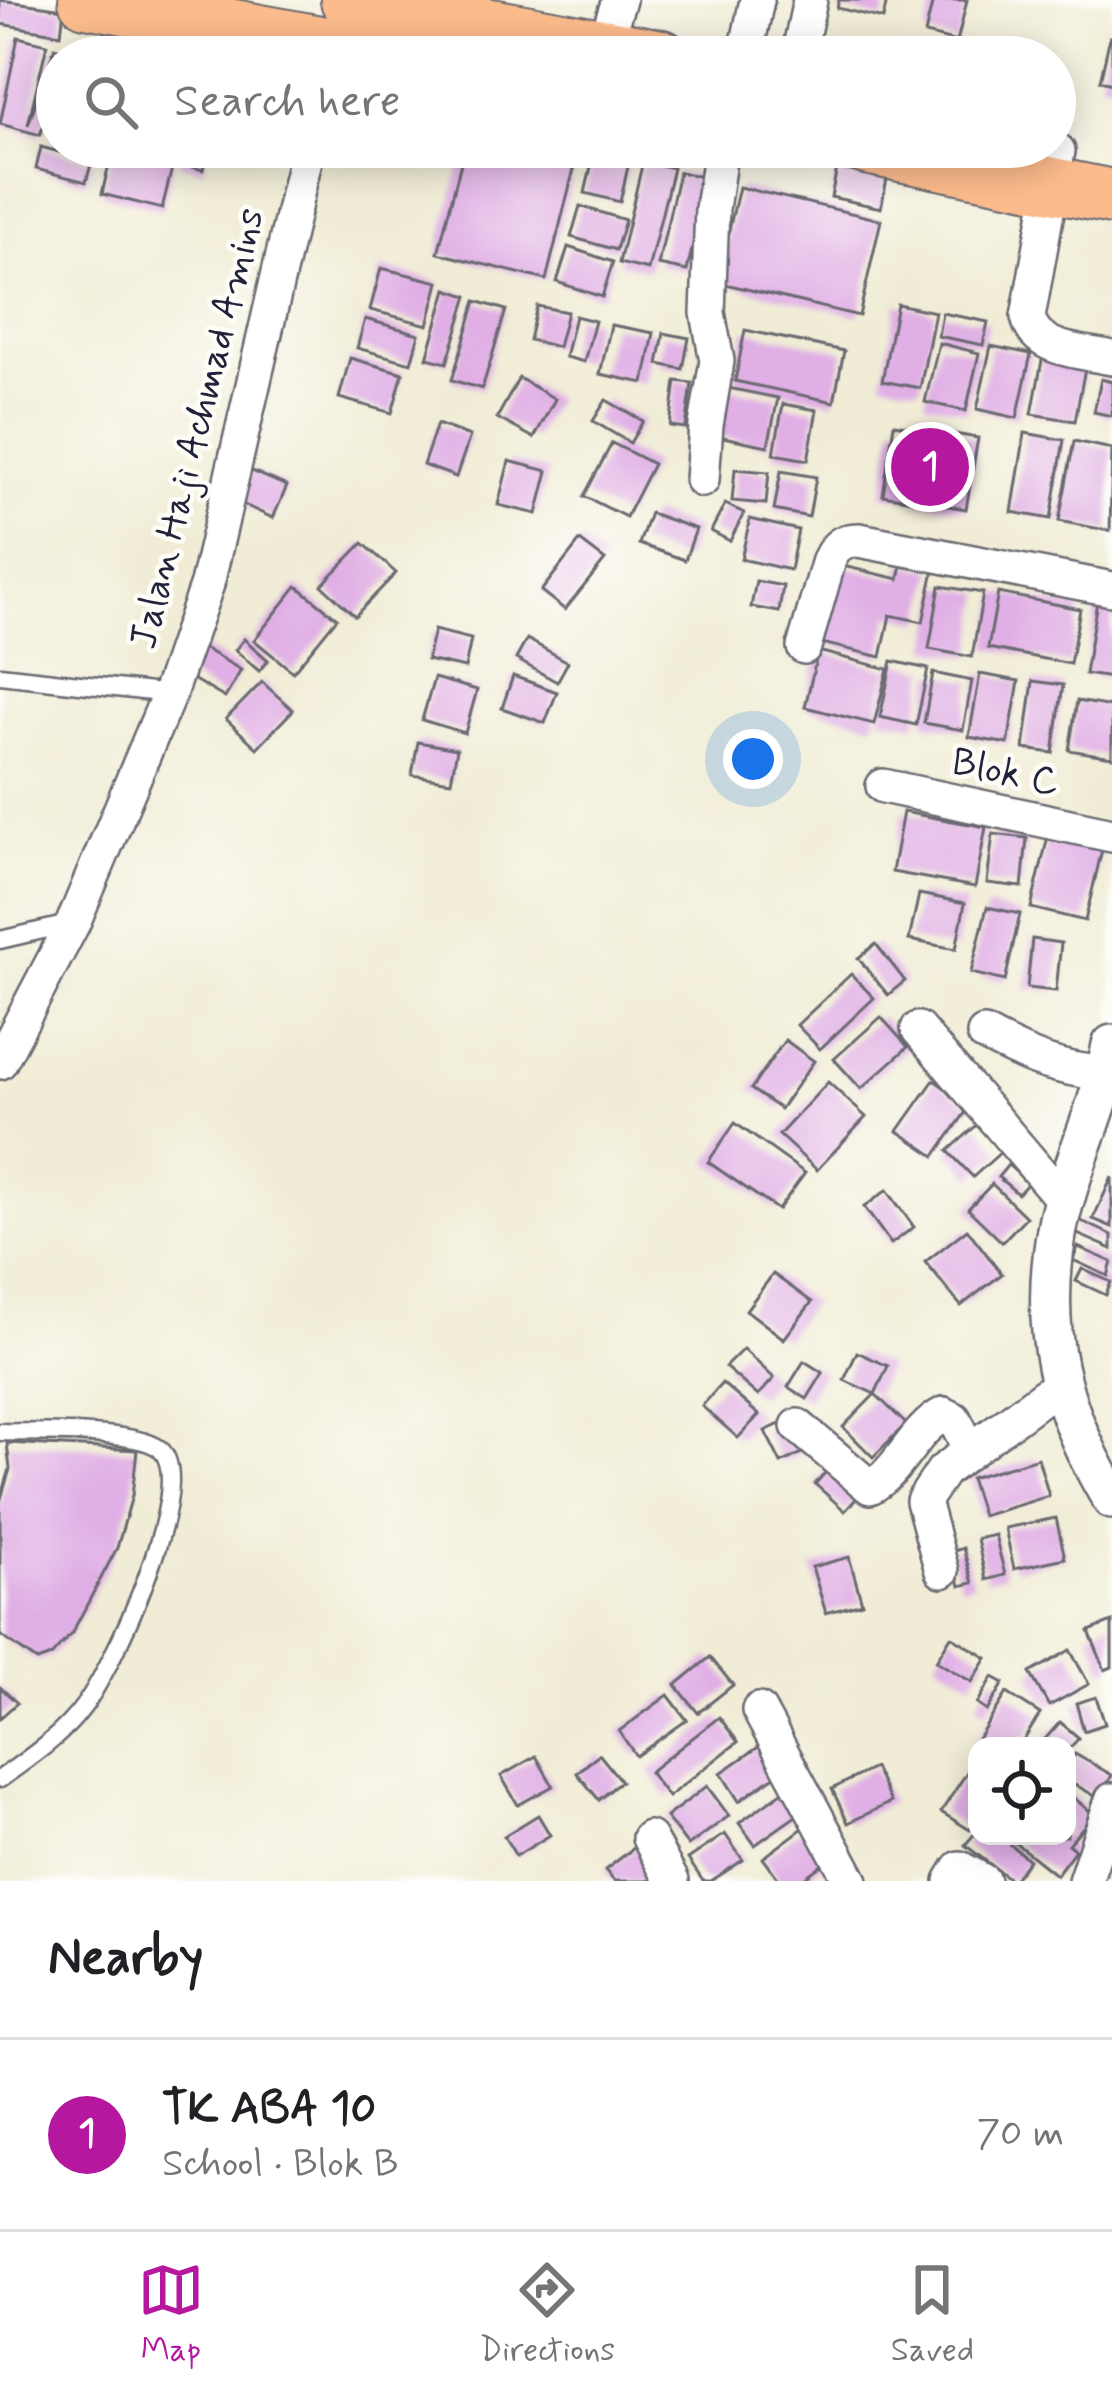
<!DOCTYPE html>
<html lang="en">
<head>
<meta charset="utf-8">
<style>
  body { margin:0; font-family:Mynerve,sans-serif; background:#f6f6f6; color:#202124 }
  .controls { position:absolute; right:36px; bottom:36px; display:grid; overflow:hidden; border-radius:24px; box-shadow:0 6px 30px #0003 }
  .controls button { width:108px; height:108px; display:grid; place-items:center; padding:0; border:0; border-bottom:3px solid #e0e0e0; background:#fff; color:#202124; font:60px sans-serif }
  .you { position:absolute; left:753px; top:759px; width:42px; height:42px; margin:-30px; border:9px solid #fff; border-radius:50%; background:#1a73e8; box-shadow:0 0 0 18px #1a73e833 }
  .badge { display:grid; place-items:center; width:78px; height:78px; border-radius:50%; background:#b5179e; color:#fff; font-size:39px; font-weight:700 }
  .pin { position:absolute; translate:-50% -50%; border:6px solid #fff; box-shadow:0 3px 12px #0006 }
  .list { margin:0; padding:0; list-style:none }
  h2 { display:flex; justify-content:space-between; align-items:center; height:156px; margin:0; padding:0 48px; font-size:51px }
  h2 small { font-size:39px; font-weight:400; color:#757577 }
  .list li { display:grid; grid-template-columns:78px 1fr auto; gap:36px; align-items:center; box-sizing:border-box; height:192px; padding:0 48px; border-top:3px solid #e0e0e0 }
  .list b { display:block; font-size:45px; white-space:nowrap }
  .list p { margin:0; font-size:39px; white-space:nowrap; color:#757577 }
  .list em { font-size:39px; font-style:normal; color:#757577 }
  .icon { flex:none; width:66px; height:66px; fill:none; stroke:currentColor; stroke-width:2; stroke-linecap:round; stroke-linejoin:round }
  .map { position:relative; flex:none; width:1112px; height:1881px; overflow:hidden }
  .search { position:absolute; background:#fff; box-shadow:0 6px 30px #0003; left:36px; right:36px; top:36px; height:132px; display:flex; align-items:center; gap:30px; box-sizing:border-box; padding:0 42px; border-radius:66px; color:#757577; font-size:45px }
  .sheet { height:348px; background:#fff }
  nav { display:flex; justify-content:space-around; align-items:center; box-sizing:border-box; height:168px; border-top:3px solid #e0e0e0; background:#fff; font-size:33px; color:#757577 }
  nav a { display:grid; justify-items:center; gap:6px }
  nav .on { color:#b5179e }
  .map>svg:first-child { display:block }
  .building { fill:#e0afe5 }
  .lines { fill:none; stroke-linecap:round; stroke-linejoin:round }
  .service-casing { stroke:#6a6971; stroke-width:21 }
  .minor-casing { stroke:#6a6971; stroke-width:38 }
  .tertiary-casing { stroke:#6a6971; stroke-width:44 }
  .trunk-casing { stroke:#6a6971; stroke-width:58 }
  .service { stroke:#fff; stroke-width:16 }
  .minor { stroke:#fff; stroke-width:33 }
  .tertiary { stroke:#fff; stroke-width:39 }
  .trunk { stroke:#fbbb8c; stroke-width:54 }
  .labels { text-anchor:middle; stroke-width:9; stroke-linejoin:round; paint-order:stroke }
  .street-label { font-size:39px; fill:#22223b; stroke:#fdfcf7 }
</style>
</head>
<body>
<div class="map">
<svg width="1112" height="1881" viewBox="0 0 1112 1881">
  <rect width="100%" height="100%" fill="#fdfcf7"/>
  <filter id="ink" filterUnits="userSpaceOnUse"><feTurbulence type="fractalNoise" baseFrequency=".00833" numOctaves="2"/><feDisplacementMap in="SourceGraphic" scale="24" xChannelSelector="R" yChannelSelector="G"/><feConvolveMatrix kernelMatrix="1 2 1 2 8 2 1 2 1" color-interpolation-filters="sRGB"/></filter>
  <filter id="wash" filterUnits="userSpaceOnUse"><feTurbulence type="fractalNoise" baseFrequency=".004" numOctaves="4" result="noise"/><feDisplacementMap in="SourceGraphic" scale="48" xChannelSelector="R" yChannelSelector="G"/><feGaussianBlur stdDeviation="2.7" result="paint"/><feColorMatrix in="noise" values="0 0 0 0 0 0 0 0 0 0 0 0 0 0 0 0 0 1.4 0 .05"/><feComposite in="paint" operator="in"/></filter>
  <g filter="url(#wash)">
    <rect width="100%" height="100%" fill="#f0ecd5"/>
    <g id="blocks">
      <g class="building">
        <polygon points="0,0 64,9 61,34 0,24"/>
        <polygon points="839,0 887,0 883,19 837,8"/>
        <polygon points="933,0 967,0 957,42 925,34"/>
        <polygon points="110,15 152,27 143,57 118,57 100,51"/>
        <polygon points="18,37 47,44 28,125 55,47 68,52 66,57 57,57 57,84 40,135 0,124"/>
        <polygon points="1110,37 1112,38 1112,84 1100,81"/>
        <polygon points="41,147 92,161 86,182 36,169"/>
        <polygon points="113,147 177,147 162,209 102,194"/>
        <polygon points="184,147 208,147 203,170 179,164"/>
        <polygon points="465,147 485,147 574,169 546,280 438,253"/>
        <polygon points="678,147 714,147 708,166 675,157"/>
        <polygon points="594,154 629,162 620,202 585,193"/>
        <polygon points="643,161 673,168 648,270 619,263"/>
        <polygon points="837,168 887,179 881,208 831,197"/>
        <polygon points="679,172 708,178 687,271 658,265"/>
        <polygon points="739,187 881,220 859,316 717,282"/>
        <polygon points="580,206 625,220 616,250 571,237"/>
        <polygon points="568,247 613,262 602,297 557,282"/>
        <polygon points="381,268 439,282 428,325 370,310"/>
        <polygon points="447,289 468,296 447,363 427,358"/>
        <polygon points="476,301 506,310 482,389 452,380"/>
        <polygon points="897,304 935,312 920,388 882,381"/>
        <polygon points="537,306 567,312 558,347 529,340"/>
        <polygon points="942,313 988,322 983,345 938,336"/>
        <polygon points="575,316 595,321 584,362 565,357"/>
        <polygon points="365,319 419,334 411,363 357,348"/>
        <polygon points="611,325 654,333 644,383 600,374"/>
        <polygon points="745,330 844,351 834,402 735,381"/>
        <polygon points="664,333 689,338 683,369 658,364"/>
        <polygon points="939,343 979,353 966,411 925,402"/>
        <polygon points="991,346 1031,354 1017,418 977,409"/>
        <polygon points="1043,355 1086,363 1075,421 1032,414"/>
        <polygon points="350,358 403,373 392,413 339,398"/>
        <polygon points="519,378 555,399 534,438 497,418"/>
        <polygon points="1101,379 1112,382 1112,416 1094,412"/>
        <polygon points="676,381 692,383 686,428 670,426"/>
        <polygon points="718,386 778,398 768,446 708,434"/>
        <polygon points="606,400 643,421 630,443 593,421"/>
        <polygon points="783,404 817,410 808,460 774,454"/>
        <polygon points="437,424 470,436 456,477 423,465"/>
        <polygon points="894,424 978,438 966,509 883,495"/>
        <polygon points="1025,433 1064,440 1051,519 1012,512"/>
        <polygon points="1074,441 1112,449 1110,531 1059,521"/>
        <polygon points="612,443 653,464 626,517 584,496"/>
        <polygon points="509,461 548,471 537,514 498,505"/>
        <polygon points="245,468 287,486 273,518 231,499"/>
        <polygon points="735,469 769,472 766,504 732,501"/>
        <polygon points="781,471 816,477 809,517 774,510"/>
        <polygon points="725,504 744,513 730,541 711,531"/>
        <polygon points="650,513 696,529 685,560 639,544"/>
        <polygon points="750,519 798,530 790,570 741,559"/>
        <polygon points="580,541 605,560 565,610 541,591"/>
        <polygon points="363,543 396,573 355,616 322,585"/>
        <polygon points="834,564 899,579 902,564 934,570 923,622 890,615 881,657 817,642"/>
        <polygon points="756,581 783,586 779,612 751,607"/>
        <polygon points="297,586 337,618 293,672 254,640"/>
        <polygon points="940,586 983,593 972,657 929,649"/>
        <polygon points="998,593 1080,609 1070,664 988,648"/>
        <polygon points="1098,595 1112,597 1112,678 1085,674"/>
        <polygon points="434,630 471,639 465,668 427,660"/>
        <polygon points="244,639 268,660 259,671 235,650"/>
        <polygon points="527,639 568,662 557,682 516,659"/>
        <polygon points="200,646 241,670 225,698 184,674"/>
        <polygon points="818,651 888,669 874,724 805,707"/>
        <polygon points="892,661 928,669 916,725 880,717"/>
        <polygon points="933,673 972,681 963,730 924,723"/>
        <polygon points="980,674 1019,681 1008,744 969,737"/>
        <polygon points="513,676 557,692 545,723 502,708"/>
        <polygon points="434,678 477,690 465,733 422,720"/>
        <polygon points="1033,681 1063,685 1053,753 1024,749"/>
        <polygon points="262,682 293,710 257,748 226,719"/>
        <polygon points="1077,701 1112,707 1112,757 1069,750"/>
        <polygon points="418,742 457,749 451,781 412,775"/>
        <polygon points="903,812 986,827 975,887 892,872"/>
        <polygon points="1049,832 1103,845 1085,921 1031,908"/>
        <polygon points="993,834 1027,838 1022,887 987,883"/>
        <polygon points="919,894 965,903 956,949 909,940"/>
        <polygon points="987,907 1020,914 1005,981 971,973"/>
        <polygon points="1032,939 1061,943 1056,991 1027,988"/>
        <polygon points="876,944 905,981 888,995 858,958"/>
        <polygon points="851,974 874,998 820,1049 797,1025"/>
        <polygon points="881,1017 908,1047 861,1089 834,1059"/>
        <polygon points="785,1040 814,1061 780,1109 751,1089"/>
        <polygon points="934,1080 970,1106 935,1156 898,1131"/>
        <polygon points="828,1082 866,1117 817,1170 779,1135"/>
        <polygon points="735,1123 805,1173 778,1210 708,1162"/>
        <polygon points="978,1124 1002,1151 973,1177 948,1151"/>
        <polygon points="1008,1165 1028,1183 1018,1194 998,1177"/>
        <polygon points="1112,1177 1112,1227 1093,1219"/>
        <polygon points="992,1184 1026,1217 1002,1242 968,1209"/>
        <polygon points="887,1190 914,1227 891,1244 864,1207"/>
        <polygon points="1079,1220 1112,1235 1112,1249 1073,1232"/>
        <polygon points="967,1229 1002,1274 961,1306 925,1262"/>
        <polygon points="1078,1247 1112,1262 1108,1276 1073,1260"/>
        <polygon points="1082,1269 1111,1282 1106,1295 1076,1281"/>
        <polygon points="773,1274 812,1302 784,1339 746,1310"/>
        <polygon points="743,1349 774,1378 758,1396 725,1367"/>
        <polygon points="857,1352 888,1366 875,1394 844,1380"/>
        <polygon points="804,1361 823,1373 807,1399 788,1387"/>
        <polygon points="722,1383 759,1415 738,1438 702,1406"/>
        <polygon points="875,1394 906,1424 873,1457 843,1427"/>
        <polygon points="791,1419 806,1451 781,1463 765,1431"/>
        <polygon points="7,1443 137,1450 132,1496 117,1548 72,1633 51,1656 37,1661 0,1635 0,1502 10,1469"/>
        <polygon points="1038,1458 1049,1496 982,1516 970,1478"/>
        <polygon points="833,1464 863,1491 845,1511 815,1484"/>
        <polygon points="1056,1518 1065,1558 1014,1569 1005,1528"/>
        <polygon points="995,1535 1005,1575 986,1580 977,1539"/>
        <polygon points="963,1548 973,1583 960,1586 951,1552"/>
        <polygon points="849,1557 862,1603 826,1613 812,1567"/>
        <polygon points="1112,1622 1112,1667 1105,1670 1089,1631"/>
        <polygon points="951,1636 987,1658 972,1682 936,1661"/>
        <polygon points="1070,1650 1089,1684 1049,1706 1030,1673"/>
        <polygon points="710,1657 733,1685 698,1713 676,1685"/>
        <polygon points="993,1677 1004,1683 987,1711 977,1704"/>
        <polygon points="0,1687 17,1703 0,1718"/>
        <polygon points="1007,1693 1040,1714 1020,1746 982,1746 976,1742"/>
        <polygon points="668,1695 687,1720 636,1756 619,1731"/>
        <polygon points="1096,1697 1105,1724 1084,1731 1076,1703"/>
        <polygon points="719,1717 738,1742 668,1797 649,1772"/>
        <polygon points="1060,1722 1079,1738 1067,1751 1067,1746 1039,1746"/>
        <polygon points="767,1741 786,1768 739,1801 721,1773"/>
        <polygon points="599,1754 621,1781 599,1800 577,1773"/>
        <polygon points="1075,1754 1112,1775 1100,1799 1067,1780 1067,1768"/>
        <polygon points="536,1756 553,1786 518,1805 501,1776"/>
        <polygon points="874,1768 891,1802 848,1823 832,1789"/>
        <polygon points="969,1769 977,1773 977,1819 970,1830 941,1812"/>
        <polygon points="707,1786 729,1816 688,1846 666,1817"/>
        <polygon points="786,1789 803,1811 755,1845 739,1823"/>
        <polygon points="1067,1792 1094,1815 1068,1844 1075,1850 1056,1875 1013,1841 1017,1836 1067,1836"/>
        <polygon points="538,1815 550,1835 516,1856 504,1836"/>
        <polygon points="803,1828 827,1861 800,1881 780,1881 763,1858"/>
        <polygon points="977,1831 977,1836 1000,1836 1029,1860 1012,1881 965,1845"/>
        <polygon points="725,1834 743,1860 711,1881 703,1881 688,1859"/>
        <polygon points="635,1847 656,1875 648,1881 614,1881 605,1870"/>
      </g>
    </g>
  </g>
  <g filter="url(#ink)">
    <use href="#blocks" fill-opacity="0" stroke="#6a6971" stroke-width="3"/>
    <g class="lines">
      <defs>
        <g id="service">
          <polyline points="0,675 169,694"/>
          <polyline points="0,940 73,923"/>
          <path d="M0,1432c31,1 143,-3 162,19 34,38 -51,220 -79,256 -22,30 -53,50 -83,72"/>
        </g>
        <g id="minor">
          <polyline points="604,46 619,0"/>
          <polyline points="745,57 757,0"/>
          <polyline points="798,57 810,0"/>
          <path d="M1058,151l-30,166c8,35 54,34 84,41"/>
          <polyline points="702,480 706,425 717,361 708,313 712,209 721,147"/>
          <path d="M804,647l25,-87c7,-15 13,-20 30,-20l253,49"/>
          <polyline points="883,786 1112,835"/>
          <polyline points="918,1029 1065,1202"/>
          <path d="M984,1034c45,24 72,35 123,40"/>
          <polyline points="0,1062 73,923 169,694 207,584 308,147"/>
          <path d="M798,1426l72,61c29,-14 43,-57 74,-73l10,5 16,31"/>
          <polyline points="942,1571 923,1501 943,1471 1060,1384"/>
          <polyline points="759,1710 851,1881"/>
          <polyline points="649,1838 672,1881"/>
          <polyline points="952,1881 960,1868 983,1881"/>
          <polyline points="1085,1881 1112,1800"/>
        </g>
        <path id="tertiary" d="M1112,1045c-11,62 -41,118 -54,179 -20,105 0,185 54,275"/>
        <g id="trunk">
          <polyline points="86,0 397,57"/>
          <polyline points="348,0 662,57"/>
          <polyline points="866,147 1112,197"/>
        </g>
      </defs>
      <use href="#service" class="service-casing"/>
      <use href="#minor" class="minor-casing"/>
      <use href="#tertiary" class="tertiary-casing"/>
      <use href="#trunk" class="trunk-casing"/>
      <use href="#service" class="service"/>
      <use href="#minor" class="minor"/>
      <use href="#tertiary" class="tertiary"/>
      <use href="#trunk" class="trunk"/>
    </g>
  </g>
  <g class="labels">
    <g class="street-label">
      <text transform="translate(195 428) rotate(-76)" y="14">Jalan Haji Achmad Amins</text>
      <text transform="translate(1006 770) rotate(12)" y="14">Blok C</text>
    </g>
  </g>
</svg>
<div class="controls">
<button><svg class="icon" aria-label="locate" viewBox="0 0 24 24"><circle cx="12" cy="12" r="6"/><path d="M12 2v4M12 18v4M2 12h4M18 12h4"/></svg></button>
</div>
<div class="you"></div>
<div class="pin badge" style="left:930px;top:467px">1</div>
<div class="search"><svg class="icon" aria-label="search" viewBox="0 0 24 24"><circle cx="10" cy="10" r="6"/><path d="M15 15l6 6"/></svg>Search here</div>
</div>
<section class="sheet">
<h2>Nearby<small></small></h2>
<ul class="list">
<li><span class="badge">1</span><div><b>TK ABA 10</b><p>School · Blok B</p></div><em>70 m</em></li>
</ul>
</section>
<nav>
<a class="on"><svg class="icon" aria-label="map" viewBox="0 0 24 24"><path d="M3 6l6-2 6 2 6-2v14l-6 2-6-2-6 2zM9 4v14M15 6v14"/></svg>Map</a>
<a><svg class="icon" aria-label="directions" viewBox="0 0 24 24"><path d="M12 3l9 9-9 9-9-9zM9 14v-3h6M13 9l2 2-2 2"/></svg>Directions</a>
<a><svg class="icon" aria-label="saved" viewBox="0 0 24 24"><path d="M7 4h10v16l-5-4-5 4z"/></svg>Saved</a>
</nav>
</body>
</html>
